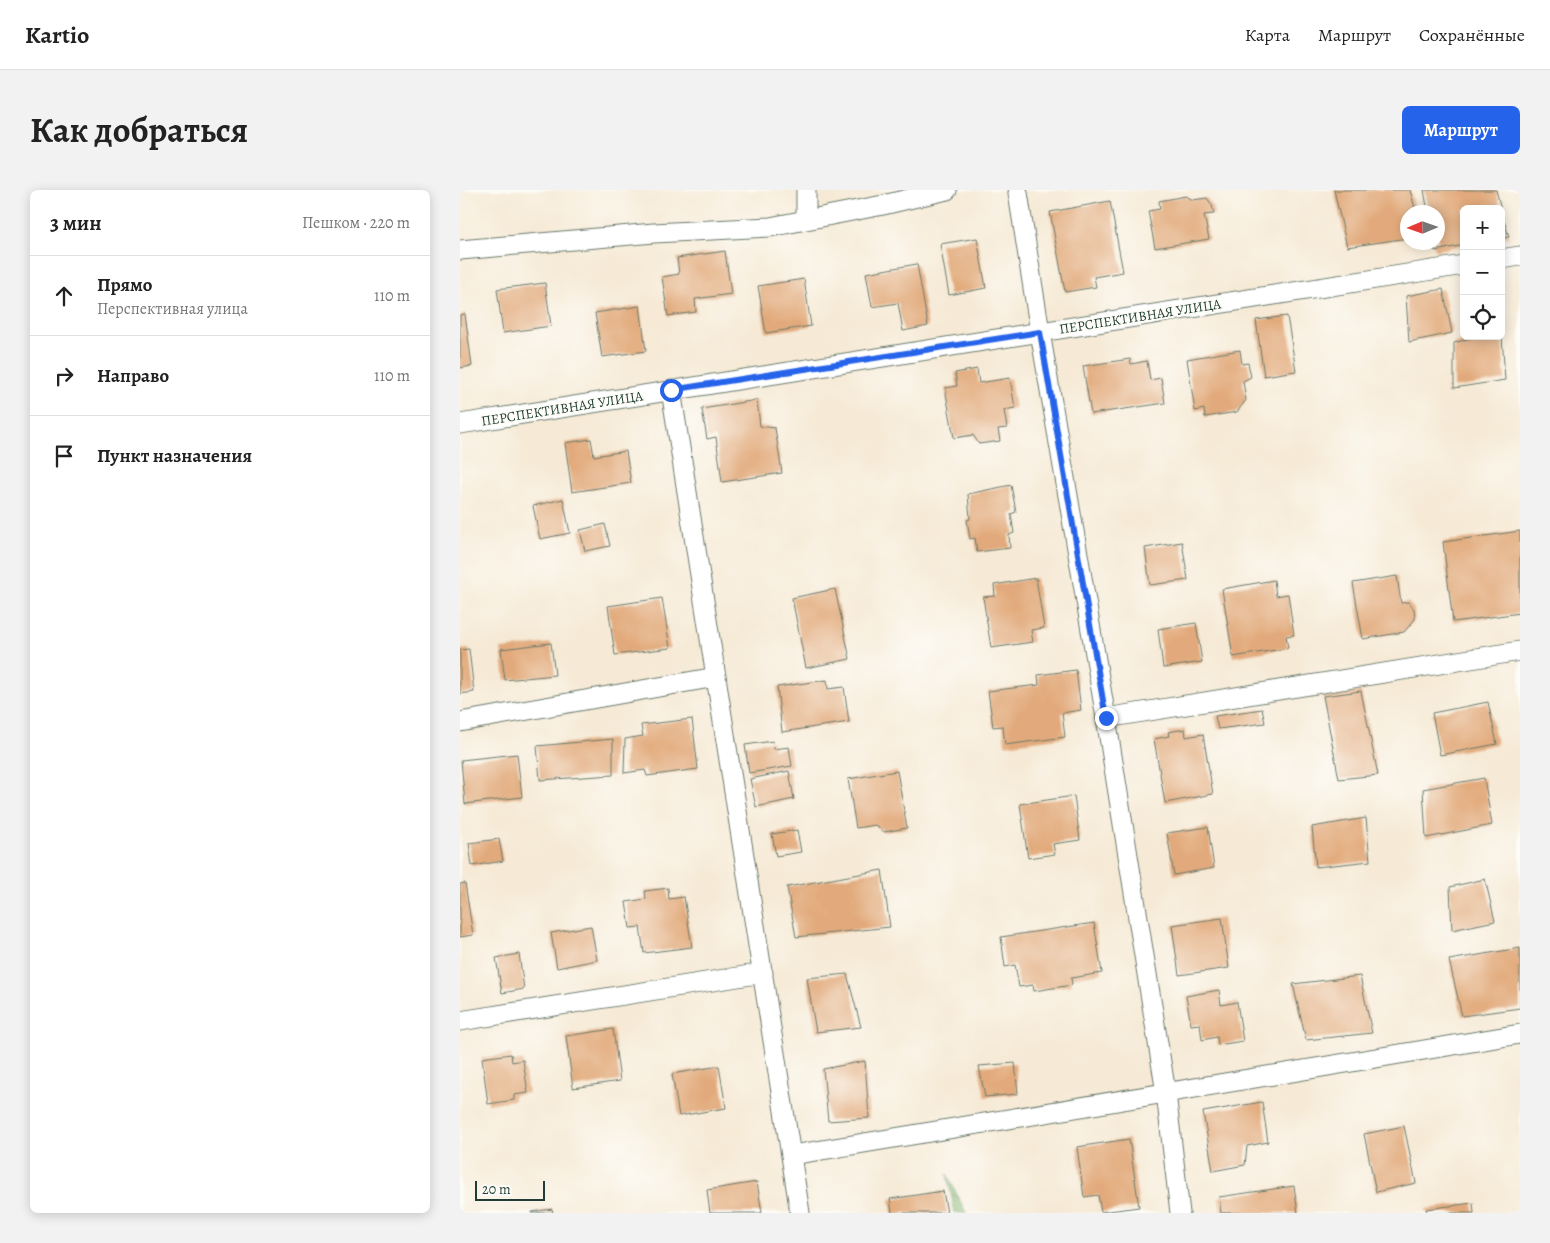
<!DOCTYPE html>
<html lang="ru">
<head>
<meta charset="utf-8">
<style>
  body { margin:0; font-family:Alegreya,serif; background:#f2f2f2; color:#222 }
  .controls { position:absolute; right:15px; top:15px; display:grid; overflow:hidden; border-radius:8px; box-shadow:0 2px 12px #0003 }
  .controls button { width:45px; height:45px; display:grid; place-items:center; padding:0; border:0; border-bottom:1px solid #e0e0e0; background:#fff; color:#222; font:25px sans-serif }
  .compass { position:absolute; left:940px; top:15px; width:45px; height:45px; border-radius:50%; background:#fff; box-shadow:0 2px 12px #0003; rotate:268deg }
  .scale { position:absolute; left:15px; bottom:12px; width:70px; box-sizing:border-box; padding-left:5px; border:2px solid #1f3d34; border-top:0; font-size:14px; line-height:18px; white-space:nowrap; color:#1f3d34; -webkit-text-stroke:4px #fdfcf7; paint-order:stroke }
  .stop { position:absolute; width:15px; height:15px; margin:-11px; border:4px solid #2563eb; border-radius:50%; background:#fff }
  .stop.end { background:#2563eb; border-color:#fff; box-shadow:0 1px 5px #0008 }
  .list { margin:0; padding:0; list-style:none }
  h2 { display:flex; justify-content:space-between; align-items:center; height:65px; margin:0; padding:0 20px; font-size:21px }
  h2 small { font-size:16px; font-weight:400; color:#767676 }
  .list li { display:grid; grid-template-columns:32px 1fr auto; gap:15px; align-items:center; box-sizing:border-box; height:80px; padding:0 20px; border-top:1px solid #e0e0e0 }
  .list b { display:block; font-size:19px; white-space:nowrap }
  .list p { margin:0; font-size:16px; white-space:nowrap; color:#767676 }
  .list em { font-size:16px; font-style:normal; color:#767676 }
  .icon { flex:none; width:28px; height:28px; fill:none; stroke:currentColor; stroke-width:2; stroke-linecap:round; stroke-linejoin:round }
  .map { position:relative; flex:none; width:1060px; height:1023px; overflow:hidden; border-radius:8px }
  header { display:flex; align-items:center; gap:30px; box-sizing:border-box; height:70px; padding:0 25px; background:#fff; border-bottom:1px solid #e0e0e0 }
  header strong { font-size:24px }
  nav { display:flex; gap:28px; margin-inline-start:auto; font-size:18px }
  .intro { display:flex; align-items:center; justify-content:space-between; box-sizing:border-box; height:120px; padding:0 30px }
  h1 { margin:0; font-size:35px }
  .button { padding:12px 22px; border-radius:8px; background:#2563eb; color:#fff; font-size:18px; font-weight:700 }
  main { display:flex; gap:30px; padding:0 30px }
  aside { flex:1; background:#fff; border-radius:8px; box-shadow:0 2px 12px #0003 }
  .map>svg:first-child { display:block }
  .forest { fill:url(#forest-crowns); stroke:#527a52 }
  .building { fill:#e2aa7b }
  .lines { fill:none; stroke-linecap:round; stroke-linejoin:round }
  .minor-casing { stroke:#6a7a6d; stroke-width:21 }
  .minor { stroke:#fff; stroke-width:19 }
  .route { stroke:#2563eb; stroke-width:6 }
  .labels { text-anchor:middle; stroke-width:4; stroke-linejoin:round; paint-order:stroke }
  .street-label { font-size:14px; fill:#1f3d34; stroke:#fdfcf7 }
</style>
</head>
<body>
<header>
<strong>Kartio</strong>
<nav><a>Карта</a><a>Маршрут</a><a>Сохранённые</a></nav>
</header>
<div class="intro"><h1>Как добраться</h1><a class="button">Маршрут</a></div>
<main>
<aside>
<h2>3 мин<small>Пешком · 220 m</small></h2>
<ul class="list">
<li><svg class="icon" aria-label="ahead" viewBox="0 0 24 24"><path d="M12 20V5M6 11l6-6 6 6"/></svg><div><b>Прямо</b><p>Перспективная улица</p></div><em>110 m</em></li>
<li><svg class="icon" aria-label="right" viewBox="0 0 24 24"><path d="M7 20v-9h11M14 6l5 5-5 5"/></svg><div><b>Направо</b></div><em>110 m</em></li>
<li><svg class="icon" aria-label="arrive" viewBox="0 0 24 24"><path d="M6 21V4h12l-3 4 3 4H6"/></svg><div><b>Пункт назначения</b></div></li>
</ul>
</aside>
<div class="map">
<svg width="1060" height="1023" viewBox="0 0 1060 1023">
  <defs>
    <pattern id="forest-crowns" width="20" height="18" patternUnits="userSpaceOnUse" patternTransform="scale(1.25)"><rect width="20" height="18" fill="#85b771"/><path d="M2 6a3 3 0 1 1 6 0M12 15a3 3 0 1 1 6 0" fill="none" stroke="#6c965e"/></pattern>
  </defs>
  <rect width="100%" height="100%" fill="#fdfcf7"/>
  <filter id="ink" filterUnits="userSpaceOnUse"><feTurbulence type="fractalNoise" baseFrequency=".02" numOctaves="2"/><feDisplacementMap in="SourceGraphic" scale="10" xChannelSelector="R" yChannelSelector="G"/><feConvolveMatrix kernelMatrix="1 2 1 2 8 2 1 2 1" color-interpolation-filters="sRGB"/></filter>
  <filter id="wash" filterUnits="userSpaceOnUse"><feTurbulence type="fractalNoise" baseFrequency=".0096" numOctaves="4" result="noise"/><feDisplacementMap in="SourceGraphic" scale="20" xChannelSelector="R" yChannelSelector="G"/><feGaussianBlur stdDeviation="1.12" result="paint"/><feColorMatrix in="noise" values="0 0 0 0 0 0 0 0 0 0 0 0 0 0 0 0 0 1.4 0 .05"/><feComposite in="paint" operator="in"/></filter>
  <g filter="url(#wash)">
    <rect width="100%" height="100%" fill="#f6ead6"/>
    <polygon class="forest" points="487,984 506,1023 495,1023"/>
    <g id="blocks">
      <g class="building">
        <polygon points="874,0 950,0 956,22 948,22 948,48 887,57"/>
        <polygon points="964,0 1036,0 1041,19 1004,19 1004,55 975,61 973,52 978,52 978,22 968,22"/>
        <polygon points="726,6 733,10 747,8 752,15 754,24 744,25 749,49 695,58 688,21 700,19 699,11"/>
        <polygon points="650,11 663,82 634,87 636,97 605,102 590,22"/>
        <polygon points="1041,21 1049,47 1041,48"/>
        <polygon points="517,48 526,98 489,105 480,54"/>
        <polygon points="265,61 271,104 235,109 236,122 208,126 202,87 219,84 217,68"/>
        <polygon points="457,74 468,136 443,141 438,113 412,117 406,83"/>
        <polygon points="344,89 351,136 306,143 298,96"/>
        <polygon points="85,93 91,136 43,143 37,99"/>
        <polygon points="983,99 992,143 949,152 946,106"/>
        <polygon points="180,116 186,161 142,167 135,123"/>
        <polygon points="5,124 12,176 0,178 0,125"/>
        <polygon points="827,126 836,181 804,186 796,130"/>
        <polygon points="1017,146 1042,146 1045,190 994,198 994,153"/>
        <polygon points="780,160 782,174 788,173 791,187 783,191 786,210 777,222 745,227 744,219 735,221 727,169"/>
        <polygon points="670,169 671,174 687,171 690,190 701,188 705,213 631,224 623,176"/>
        <polygon points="517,179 519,193 550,188 555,218 544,220 547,238 538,239 540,251 519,254 513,245 494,248 485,198 497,196 495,183"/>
        <polygon points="297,210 300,236 315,238 322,283 262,292 256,247 247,249 242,219"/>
        <polygon points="131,249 134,266 166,261 171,293 112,302 105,253"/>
        <polygon points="551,295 556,322 551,324 554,343 549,345 550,358 517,362 515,348 510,349 507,330 510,329 508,304"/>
        <polygon points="103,309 110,343 80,349 73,316"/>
        <polygon points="145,334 150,356 125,361 120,340"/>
        <polygon points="1060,341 1060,423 993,432 983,352"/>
        <polygon points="722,352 728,390 690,395 685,358"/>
        <polygon points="937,386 941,413 948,412 954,419 955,429 944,442 903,449 893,393"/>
        <polygon points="576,388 584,438 571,440 573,452 531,458 523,407 535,406 534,395"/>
        <polygon points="814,390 816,406 828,404 834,445 826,446 828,458 773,467 762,399"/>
        <polygon points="375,399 390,469 346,478 332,408"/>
        <polygon points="202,408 210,458 155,465 148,416"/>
        <polygon points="736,433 742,472 703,478 698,439"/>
        <polygon points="91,453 95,485 45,490 41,459"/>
        <polygon points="9,459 14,502 0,504 0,460"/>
        <polygon points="616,480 621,520 602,523 605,547 545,555 543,536 533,537 528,501 579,495 578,485"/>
        <polygon points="367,490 368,499 384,497 389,532 322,542 317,497"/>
        <polygon points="901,501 918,585 879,589 863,506"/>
        <polygon points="1028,512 1037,554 980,565 972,523"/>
        <polygon points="802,519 805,533 758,539 755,526"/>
        <polygon points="232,529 238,579 187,586 185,580 164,583 165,549 183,546 181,535"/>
        <polygon points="725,539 726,547 743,544 753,604 705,613 694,549 709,546 708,542"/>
        <polygon points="153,549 153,585 80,590 77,556"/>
        <polygon points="313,551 314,559 329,557 332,576 289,583 285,555"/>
        <polygon points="57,564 62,607 5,614 1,570"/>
        <polygon points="329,581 334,609 296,617 290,589"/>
        <polygon points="437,581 447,638 424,642 415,635 396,638 388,589"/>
        <polygon points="1024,588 1032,635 966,648 963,599"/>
        <polygon points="614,606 620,650 593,654 595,664 568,668 560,614"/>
        <polygon points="906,628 910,671 856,677 852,637"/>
        <polygon points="748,637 754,678 714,685 707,643"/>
        <polygon points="337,640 341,662 316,666 312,644"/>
        <polygon points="39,649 43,671 12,676 9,653"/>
        <polygon points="422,680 430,737 336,747 327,697"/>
        <polygon points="1025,689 1035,731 992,740 990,697"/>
        <polygon points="5,693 13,745 0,747 0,694"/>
        <polygon points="208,698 209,709 224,707 232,757 184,763 180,737 170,738 166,712 186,709 185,701"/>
        <polygon points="762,728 769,778 719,785 712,735"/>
        <polygon points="634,733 642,783 611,788 612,795 574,801 573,795 559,797 555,775 545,777 541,747"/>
        <polygon points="131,736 137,770 97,778 91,743"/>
        <polygon points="1060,758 1060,818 1002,826 989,770"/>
        <polygon points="59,764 64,799 42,803 36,768"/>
        <polygon points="387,784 401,837 356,842 347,788"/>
        <polygon points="900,786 912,843 846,850 833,794"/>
        <polygon points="759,800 761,815 777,812 783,851 758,855 757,847 742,850 740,834 731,835 726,806"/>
        <polygon points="153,839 160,891 113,898 106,846"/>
        <polygon points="51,864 52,872 63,870 68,903 54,905 54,910 28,914 22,868"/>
        <polygon points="405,871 409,928 368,931 363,879"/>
        <polygon points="555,873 558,904 525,907 519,876"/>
        <polygon points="259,876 266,918 219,926 212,884"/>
        <polygon points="802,912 808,952 787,956 785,975 753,981 743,922"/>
        <polygon points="944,936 956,993 916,1002 904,944"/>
        <polygon points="669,949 679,1017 641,1022 638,1005 624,1007 617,957"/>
        <polygon points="297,992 302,1023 250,1023 247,1000"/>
        <polygon points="834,996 838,1023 761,1023 759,1007"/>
        <polygon points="483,1001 487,1023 432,1023 430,1009"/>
        <polygon points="1013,1013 1014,1023 967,1023 966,1019"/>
        <polygon points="92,1019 93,1023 72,1023 72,1022"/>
      </g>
    </g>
  </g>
  <g filter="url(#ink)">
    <use href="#blocks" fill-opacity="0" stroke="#6a7a6d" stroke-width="1"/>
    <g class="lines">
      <defs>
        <g id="minor">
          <polyline points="558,3 580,142 646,528 706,903 720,1023"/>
          <polyline points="346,29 346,0"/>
          <polyline points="0,60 194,43 310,37 423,15 487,0"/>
          <polyline points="1041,69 1060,66"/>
          <polyline points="211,200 340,1023"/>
          <polyline points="0,234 1004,75"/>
          <polyline points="646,528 1060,461"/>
          <polyline points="0,532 256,487"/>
          <polyline points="0,831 303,783"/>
          <polyline points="332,965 1060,844"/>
        </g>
      </defs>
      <use href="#minor" class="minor-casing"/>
      <use href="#minor" class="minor"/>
    </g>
  </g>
  <g class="lines" filter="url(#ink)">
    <polyline class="route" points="211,200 580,142 646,528"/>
  </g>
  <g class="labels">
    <g class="street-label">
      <text transform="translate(680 126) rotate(-9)" y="5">ПЕРСПЕКТИВНАЯ УЛИЦА</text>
      <text transform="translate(102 218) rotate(-9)" y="5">ПЕРСПЕКТИВНАЯ УЛИЦА</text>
    </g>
  </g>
</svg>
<div class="controls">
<button>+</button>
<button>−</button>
<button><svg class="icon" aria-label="locate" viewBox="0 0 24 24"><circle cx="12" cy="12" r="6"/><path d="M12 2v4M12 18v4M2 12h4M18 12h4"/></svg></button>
</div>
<svg class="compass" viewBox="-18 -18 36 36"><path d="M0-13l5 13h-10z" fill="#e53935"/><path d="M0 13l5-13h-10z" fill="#767676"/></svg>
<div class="scale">20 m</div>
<div class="stop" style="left:211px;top:200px"></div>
<div class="stop end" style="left:646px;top:528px"></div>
</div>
</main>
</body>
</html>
